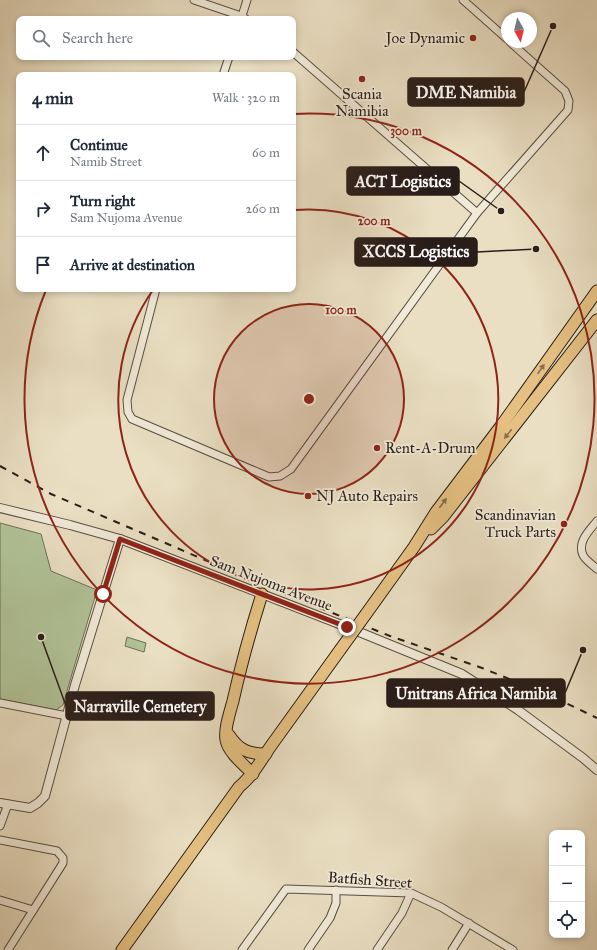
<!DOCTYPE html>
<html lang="en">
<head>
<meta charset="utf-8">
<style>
  body { margin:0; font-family:"IM FELL Great Primer",serif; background:#f2f2f3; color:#1f2937 }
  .controls { position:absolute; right:12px; bottom:12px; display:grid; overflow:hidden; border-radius:8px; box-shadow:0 2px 6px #0003 }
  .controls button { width:36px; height:36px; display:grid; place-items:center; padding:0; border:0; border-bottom:1px solid #e0e1e3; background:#fff; color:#1f2937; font:20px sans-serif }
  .compass { position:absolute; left:501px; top:12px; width:36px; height:36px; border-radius:50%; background:#fff; box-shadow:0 2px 6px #0003; rotate:172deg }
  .stop { position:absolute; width:12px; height:12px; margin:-9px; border:3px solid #8f2418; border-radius:50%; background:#fff }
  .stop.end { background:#8f2418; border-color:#fff; box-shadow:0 1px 4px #0008 }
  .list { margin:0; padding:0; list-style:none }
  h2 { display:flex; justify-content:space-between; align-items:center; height:52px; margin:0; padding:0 16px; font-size:17px }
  h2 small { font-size:13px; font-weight:400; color:#747a83 }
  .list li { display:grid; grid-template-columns:26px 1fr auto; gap:12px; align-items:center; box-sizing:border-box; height:56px; padding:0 16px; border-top:1px solid #e0e1e3 }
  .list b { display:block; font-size:15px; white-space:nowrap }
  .list p { margin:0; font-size:13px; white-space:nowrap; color:#747a83 }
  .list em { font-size:13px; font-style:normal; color:#747a83 }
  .icon { flex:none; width:22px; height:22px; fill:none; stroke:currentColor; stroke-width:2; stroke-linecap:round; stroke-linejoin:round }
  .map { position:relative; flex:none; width:597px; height:950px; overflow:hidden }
  .search { position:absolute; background:#fff; box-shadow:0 2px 6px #0003; left:16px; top:16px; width:280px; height:44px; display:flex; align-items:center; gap:10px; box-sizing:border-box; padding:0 14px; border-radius:8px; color:#747a83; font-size:15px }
  .panel { position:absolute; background:#fff; box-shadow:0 2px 6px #0003; left:16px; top:72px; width:280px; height:220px; border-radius:8px }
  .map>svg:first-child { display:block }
  .green { fill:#b1c398; stroke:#6d7058 }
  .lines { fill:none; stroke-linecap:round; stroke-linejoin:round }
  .minor-casing { stroke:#594e44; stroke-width:9 }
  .tertiary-casing { stroke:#594e44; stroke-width:10 }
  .trunk-casing { stroke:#291d19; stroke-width:13 }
  .minor { stroke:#f1ead8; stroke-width:7 }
  .tertiary { stroke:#f1ead8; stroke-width:8 }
  .trunk { stroke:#e5c082; stroke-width:11 }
  .rail { stroke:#291d19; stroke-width:2; stroke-dasharray:7 7; stroke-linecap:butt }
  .trunk-bridge-casing { stroke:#291d19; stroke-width:13; stroke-linecap:butt }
  .trunk-bridge { stroke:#e5c082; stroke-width:11 }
  .oneway { fill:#876e4e }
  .route { stroke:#8f2418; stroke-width:5 }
  .ring { fill:none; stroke:#8f2418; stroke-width:2 }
  .poi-dot { fill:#8f2418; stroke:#f1ead8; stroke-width:1.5 }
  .labels { text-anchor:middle; stroke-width:3.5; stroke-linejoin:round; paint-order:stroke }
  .poi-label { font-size:15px; fill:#291d19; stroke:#f1ead8; text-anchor:end }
  .street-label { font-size:15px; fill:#291d19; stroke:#f1ead8 }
  .centre { fill:#8f2418; stroke:#f1ead8; stroke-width:2 }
  .ring-label { font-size:12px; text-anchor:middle; font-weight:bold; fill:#8f2418; stroke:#f1ead8; stroke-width:3.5; stroke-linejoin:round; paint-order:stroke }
  .leader { fill:none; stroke:#291d19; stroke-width:1.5 }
  .callout-dot { fill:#291d19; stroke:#f1ead8; stroke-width:1.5 }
  .callout { fill:#291d19; stroke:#291d19; stroke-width:1.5 }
  .callout-label { font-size:16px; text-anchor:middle; font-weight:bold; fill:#fff }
</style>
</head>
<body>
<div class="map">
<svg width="597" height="950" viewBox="0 0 597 950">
  <rect width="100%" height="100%" fill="#eadfc3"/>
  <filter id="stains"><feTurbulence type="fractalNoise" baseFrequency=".005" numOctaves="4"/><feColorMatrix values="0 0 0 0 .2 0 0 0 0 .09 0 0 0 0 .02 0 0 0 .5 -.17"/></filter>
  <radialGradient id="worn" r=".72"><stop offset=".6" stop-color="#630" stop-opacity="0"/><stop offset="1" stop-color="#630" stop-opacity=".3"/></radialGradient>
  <g class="green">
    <polygon points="0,523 41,534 51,571 97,590 69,684 63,705 56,710 0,699"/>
    <polygon points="127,637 146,643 144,652 125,646"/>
  </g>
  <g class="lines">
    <defs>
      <g id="minor">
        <polyline points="194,0 241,16 246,19"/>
        <polyline points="463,0 507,39"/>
        <polyline points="241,19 247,0"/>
        <polyline points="293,52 477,213"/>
        <polyline points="223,75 229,57"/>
        <polyline points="156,289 127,400 128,412 132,419 269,477 280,476 291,469 477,213 568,110 569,101 565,91 510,42"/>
        <path d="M597,521c-8,10 -20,21 -14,34 2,5 10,10 14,14"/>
        <polyline points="0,703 67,716"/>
        <polyline points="0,826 8,804"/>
        <polyline points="0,840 57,851 63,858 63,863 8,950"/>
        <polyline points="0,900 33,910"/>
        <polyline points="242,950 286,889 411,893 441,907 513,950"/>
        <polyline points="308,950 330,918 336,903 336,890"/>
        <polyline points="377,950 402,913 411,893"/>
        <polyline points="452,950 469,923"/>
      </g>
      <g id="tertiary">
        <polyline points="0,508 70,525 120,539 347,627 462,674 518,710 583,758 597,770"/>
        <polyline points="0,803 30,808 38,803 45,796 75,685 120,539"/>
      </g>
      <g id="trunk">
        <polyline points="431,529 443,517 597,320"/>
        <polyline points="366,614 414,547 436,512 501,426 597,291"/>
        <path d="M229,735c10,15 19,19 37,19"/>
        <path d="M253,774c-9,-9 -25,-22 -27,-34 -2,-11 4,-28 7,-39 8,-36 18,-72 29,-107"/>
        <path d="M122,950l117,-163c15,-12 23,-29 34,-44 22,-31 45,-62 67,-93"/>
      </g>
    </defs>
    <use href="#minor" class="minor-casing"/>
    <use href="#tertiary" class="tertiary-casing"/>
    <use href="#trunk" class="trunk-casing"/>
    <use href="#minor" class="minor"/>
    <use href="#tertiary" class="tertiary"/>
    <use href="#trunk" class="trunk"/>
    <polyline class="rail" points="0,466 51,494 268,587 390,636 482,668 549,695 597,718"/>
    <defs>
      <polyline id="trunk-bridge" points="340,650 366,614"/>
    </defs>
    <use href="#trunk-bridge" class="trunk-bridge-casing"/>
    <use href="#trunk-bridge" class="trunk-bridge"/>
  </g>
  <defs><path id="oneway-solid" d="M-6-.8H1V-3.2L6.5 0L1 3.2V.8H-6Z"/></defs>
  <g class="oneway">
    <use href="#oneway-solid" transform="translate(541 369) rotate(-55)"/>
    <use href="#oneway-solid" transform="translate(508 434) rotate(128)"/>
    <use href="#oneway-solid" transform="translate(443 503) rotate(-53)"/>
  </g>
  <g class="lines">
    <polyline class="route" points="103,594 120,539 347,627"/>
  </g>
  <circle cx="309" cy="399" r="95" fill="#8f2418" fill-opacity=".12"/>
  <g class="ring">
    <circle cx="309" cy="399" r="95"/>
    <path d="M294 210A190 190 0 1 1 153 290"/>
    <path d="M294 114A285 285 0 1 1 46 290"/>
  </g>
  <g class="poi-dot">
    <circle cx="473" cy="38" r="4"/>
    <circle cx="362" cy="79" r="4"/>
    <circle cx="377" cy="448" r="4"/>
    <circle cx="308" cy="496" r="4"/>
    <circle cx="564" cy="524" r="4"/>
  </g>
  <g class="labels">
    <g class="poi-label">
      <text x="465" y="43">Joe Dynamic</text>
      <text x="362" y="99" text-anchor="middle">Scania<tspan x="362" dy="17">Namibia</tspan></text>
      <text x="385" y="453" text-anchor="start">Rent-A-Drum</text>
      <text x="316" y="501" text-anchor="start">NJ Auto Repairs</text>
      <text x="556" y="520">Scandinavian<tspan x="556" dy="17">Truck Parts</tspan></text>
    </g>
    <g class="street-label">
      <text transform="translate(271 583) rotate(21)" y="5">Sam Nujoma Avenue</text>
      <text transform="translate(370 880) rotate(4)" y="5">Batfish Street</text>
    </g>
  </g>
  <circle cx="309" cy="399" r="6" class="centre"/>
  <g class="ring-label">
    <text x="406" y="135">300 m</text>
    <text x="374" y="225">200 m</text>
    <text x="341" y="314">100 m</text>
  </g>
  <path class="leader" d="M553 26L524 92M501 211L459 181M536 249L477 252M583 650L565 693M41 637L66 706"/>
  <g class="callout-dot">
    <circle cx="553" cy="26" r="4"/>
    <circle cx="501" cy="211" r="4"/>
    <circle cx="536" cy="249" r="4"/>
    <circle cx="583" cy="650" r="4"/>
    <circle cx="41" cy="637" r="4"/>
  </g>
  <g class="callout">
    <rect x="408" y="78" width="116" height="28" rx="4"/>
    <rect x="347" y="167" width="112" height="28" rx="4"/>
    <rect x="355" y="238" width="122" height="28" rx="4"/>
    <rect x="387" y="679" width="178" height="28" rx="4"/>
    <rect x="66" y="692" width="148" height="28" rx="4"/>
  </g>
  <g class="callout-label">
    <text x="466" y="98">DME Namibia</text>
    <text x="403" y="187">ACT Logistics</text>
    <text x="416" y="257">XCCS Logistics</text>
    <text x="476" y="699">Unitrans Africa Namibia</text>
    <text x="140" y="712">Narraville Cemetery</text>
  </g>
  <rect width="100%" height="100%" filter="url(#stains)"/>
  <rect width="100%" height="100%" fill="url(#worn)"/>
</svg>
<div class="controls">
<button>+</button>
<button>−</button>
<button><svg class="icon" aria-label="locate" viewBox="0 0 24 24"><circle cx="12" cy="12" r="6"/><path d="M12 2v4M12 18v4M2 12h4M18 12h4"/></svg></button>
</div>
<svg class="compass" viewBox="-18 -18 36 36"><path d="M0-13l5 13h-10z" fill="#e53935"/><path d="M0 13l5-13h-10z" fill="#747a83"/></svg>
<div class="stop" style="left:103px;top:594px"></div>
<div class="stop end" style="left:347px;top:627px"></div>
<div class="search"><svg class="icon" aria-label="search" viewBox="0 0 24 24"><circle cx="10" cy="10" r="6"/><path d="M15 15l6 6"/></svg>Search here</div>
<section class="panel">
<h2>4 min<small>Walk · 320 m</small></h2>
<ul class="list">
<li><svg class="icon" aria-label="ahead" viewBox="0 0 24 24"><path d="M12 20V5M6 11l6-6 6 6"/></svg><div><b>Continue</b><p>Namib Street</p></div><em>60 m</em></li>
<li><svg class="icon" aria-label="right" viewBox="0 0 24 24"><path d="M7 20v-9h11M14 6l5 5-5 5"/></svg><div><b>Turn right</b><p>Sam Nujoma Avenue</p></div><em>260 m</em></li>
<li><svg class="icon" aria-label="arrive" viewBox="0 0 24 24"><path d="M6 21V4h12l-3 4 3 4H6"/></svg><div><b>Arrive at destination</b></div></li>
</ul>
</section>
</div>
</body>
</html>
